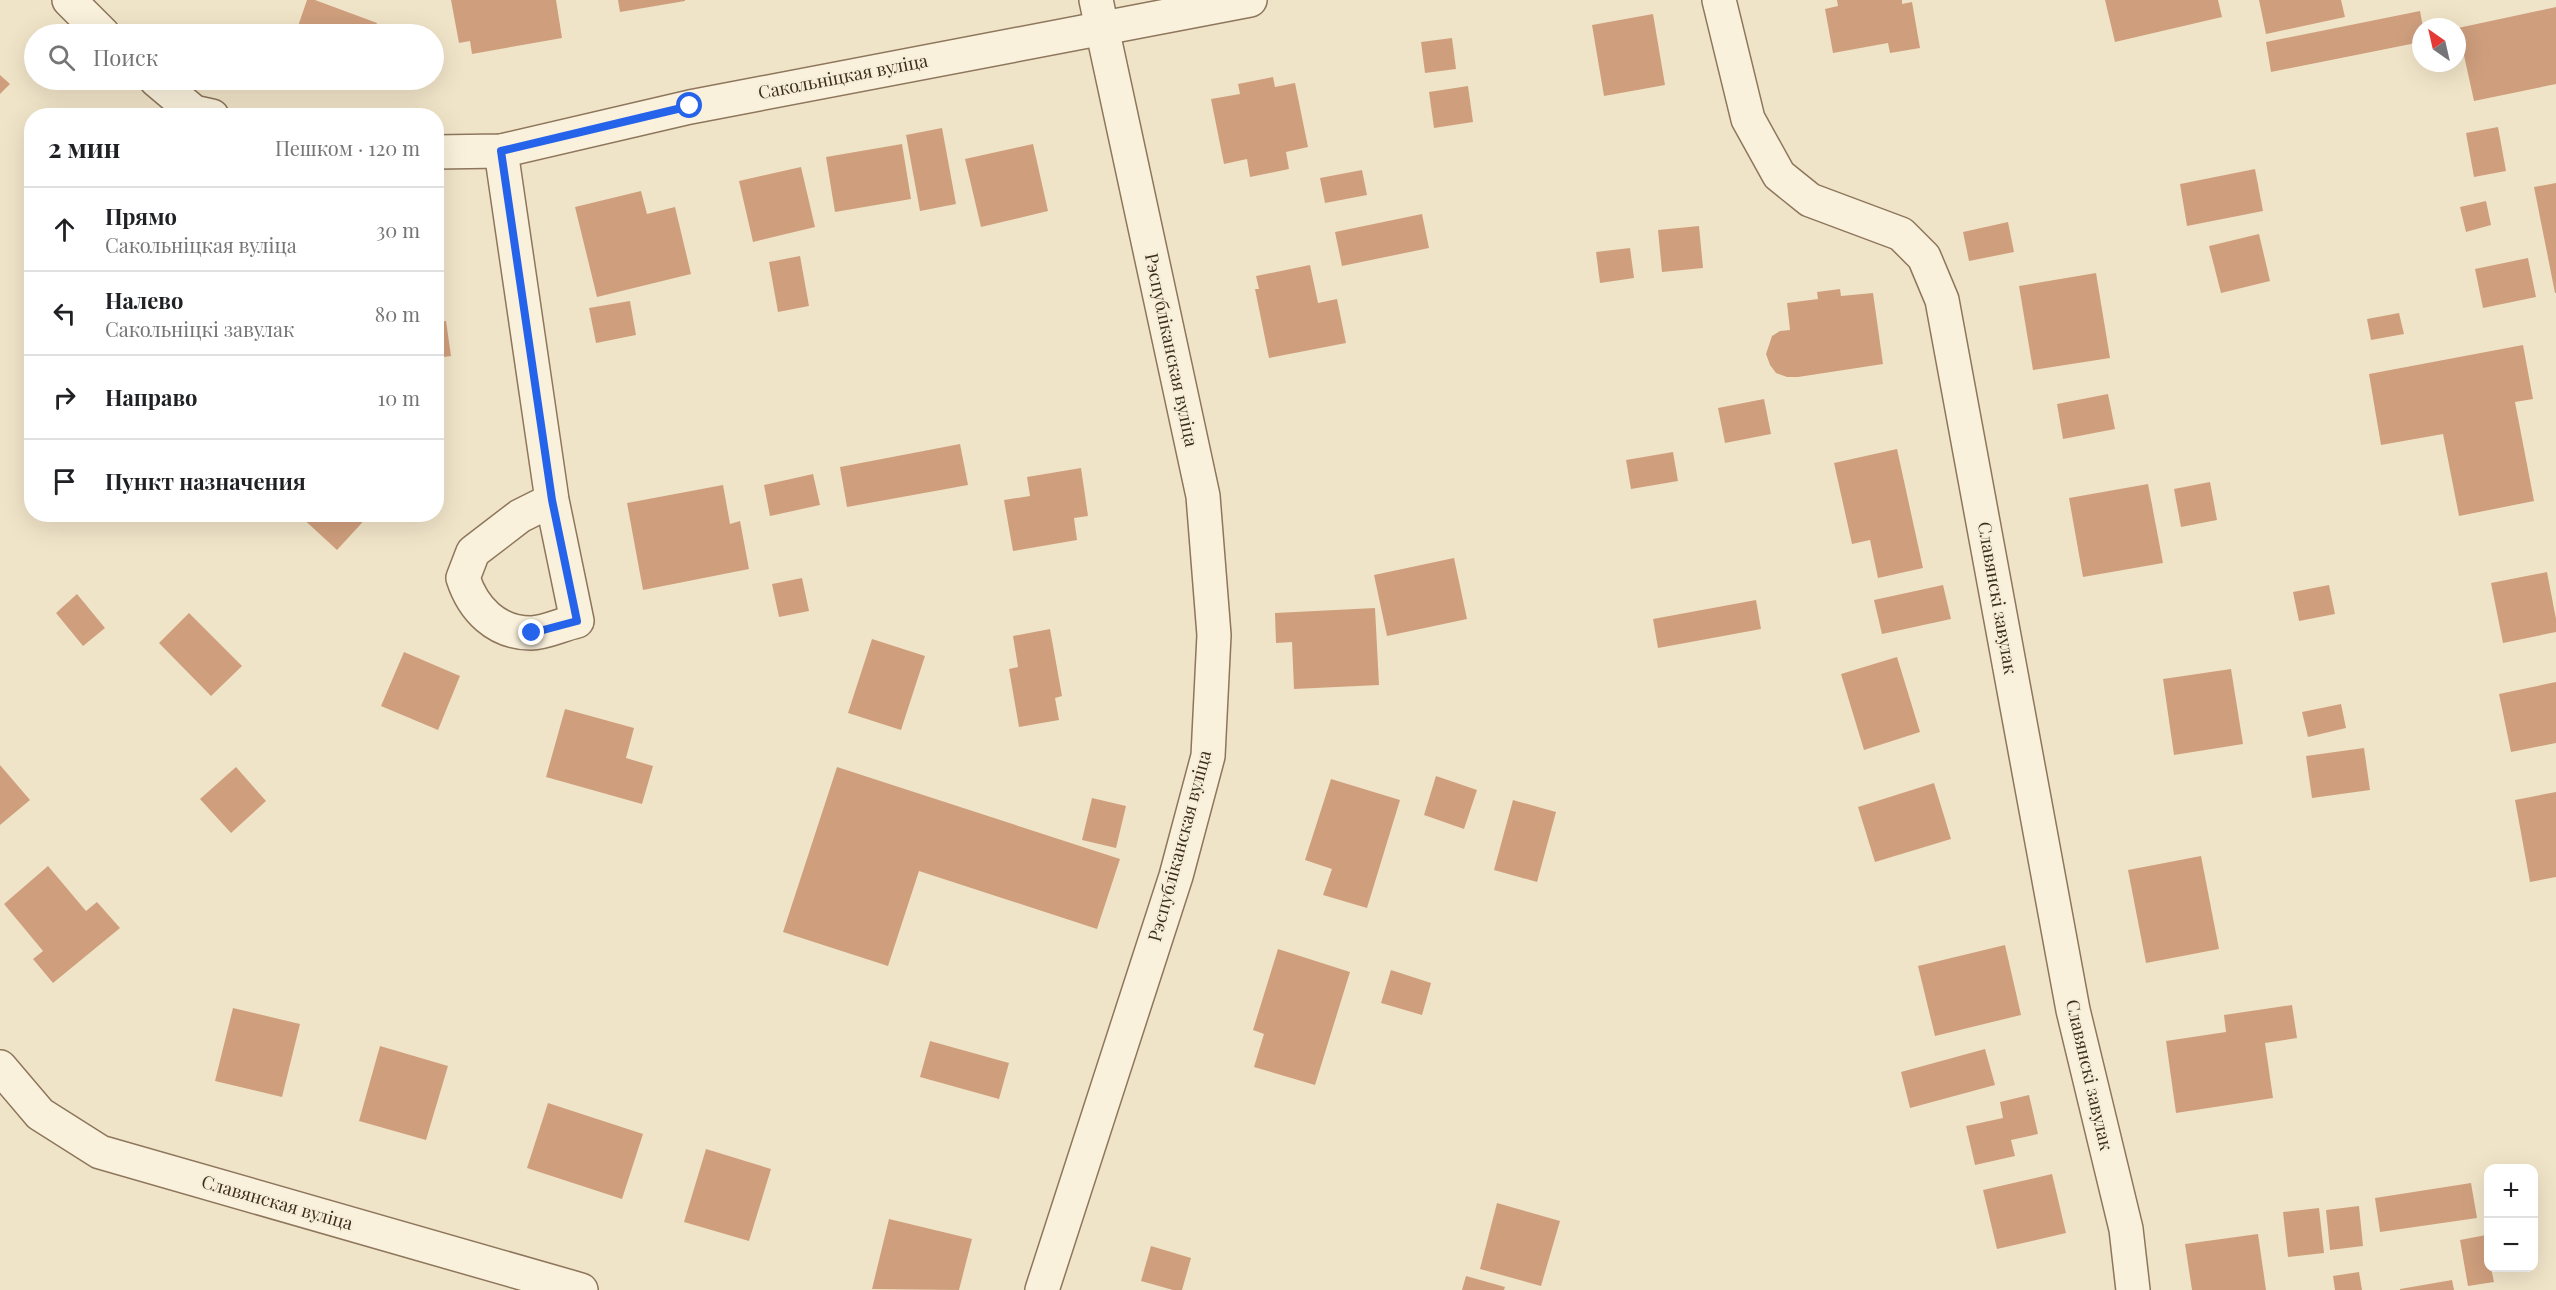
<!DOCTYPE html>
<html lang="ru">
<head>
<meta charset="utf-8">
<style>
  body { margin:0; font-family:"Playfair Display",serif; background:#f6f6f6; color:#202124 }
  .controls { position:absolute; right:18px; bottom:18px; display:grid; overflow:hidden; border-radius:12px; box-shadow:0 6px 24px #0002 }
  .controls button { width:54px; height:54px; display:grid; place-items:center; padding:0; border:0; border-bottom:2px solid #e0e0e0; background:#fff; color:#202124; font:30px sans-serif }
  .compass { position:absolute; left:2412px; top:18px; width:54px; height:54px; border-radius:50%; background:#fff; box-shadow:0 6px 24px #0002; rotate:326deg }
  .stop { position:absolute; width:18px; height:18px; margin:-14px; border:4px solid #2563eb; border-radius:50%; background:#fff }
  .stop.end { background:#2563eb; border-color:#fff; box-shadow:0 2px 6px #0008 }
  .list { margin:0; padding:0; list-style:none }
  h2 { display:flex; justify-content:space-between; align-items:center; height:78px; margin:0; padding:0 24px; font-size:26px }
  h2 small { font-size:20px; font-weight:400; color:#757577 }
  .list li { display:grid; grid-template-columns:39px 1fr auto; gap:18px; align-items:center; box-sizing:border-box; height:84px; padding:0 24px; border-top:2px solid #e0e0e0 }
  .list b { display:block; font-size:22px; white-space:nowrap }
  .list p { margin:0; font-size:20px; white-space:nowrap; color:#757577 }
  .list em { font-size:20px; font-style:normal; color:#757577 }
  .icon { flex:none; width:33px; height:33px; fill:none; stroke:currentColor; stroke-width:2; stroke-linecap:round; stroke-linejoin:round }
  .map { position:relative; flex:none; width:2556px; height:1290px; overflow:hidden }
  .search { position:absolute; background:#fff; box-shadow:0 6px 24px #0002; left:24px; top:24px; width:420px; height:66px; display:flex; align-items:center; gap:15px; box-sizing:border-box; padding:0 21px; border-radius:33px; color:#757577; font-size:22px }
  .panel { position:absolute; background:#fff; box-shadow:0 6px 24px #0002; left:24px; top:108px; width:420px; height:414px; border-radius:24px }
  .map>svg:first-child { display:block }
  .building { fill:#cf9f7d }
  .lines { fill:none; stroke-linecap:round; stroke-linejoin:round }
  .minor-casing { stroke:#8d765c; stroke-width:36 }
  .minor { stroke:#faf1dc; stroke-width:33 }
  .route { stroke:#2563eb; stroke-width:8 }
  .labels { text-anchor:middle; stroke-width:4.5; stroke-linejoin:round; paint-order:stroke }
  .street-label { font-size:18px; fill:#3d2e20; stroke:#f7eed8 }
</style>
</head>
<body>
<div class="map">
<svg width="2556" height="1290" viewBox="0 0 2556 1290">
  <rect width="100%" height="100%" fill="#f0e4c8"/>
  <g class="building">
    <polygon points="307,0 315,0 377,23 372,34 284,34 286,28 296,32"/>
    <polygon points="451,0 556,0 562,38 472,54 470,41 459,43"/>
    <polygon points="618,0 685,0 685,1 620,12"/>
    <polygon points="1837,0 1902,0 1902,4 1912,2 1920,48 1890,53 1888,43 1833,53 1825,9 1838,6"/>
    <polygon points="2105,0 2218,0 2222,17 2115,42"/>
    <polygon points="2259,0 2341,0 2345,17 2266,34"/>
    <polygon points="2556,7 2556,84 2474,101 2458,28"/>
    <polygon points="2420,11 2423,27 2421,27 2421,42 2271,72 2266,42"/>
    <polygon points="1653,14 1665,85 1604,96 1592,25"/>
    <polygon points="1452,38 1456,69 1425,73 1421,42"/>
    <polygon points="0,75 10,84 0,94"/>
    <polygon points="1273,77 1275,87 1295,83 1308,147 1286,152 1289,169 1250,177 1247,159 1224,164 1211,99 1240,94 1238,84"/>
    <polygon points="1468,86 1473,122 1434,128 1429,92"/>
    <polygon points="2498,127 2506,171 2474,177 2466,133"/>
    <polygon points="942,128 956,204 920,211 906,135"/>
    <polygon points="902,144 911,199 835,212 826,157"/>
    <polygon points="1033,144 1048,211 981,227 965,159"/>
    <polygon points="801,167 815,227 753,242 739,181"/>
    <polygon points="2255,169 2263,211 2187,226 2180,184"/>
    <polygon points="1362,170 1367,195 1325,203 1320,178"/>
    <polygon points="2556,183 2556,293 2555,293 2534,187"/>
    <polygon points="641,191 647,214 675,207 691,274 597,297 575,207"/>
    <polygon points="2486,201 2491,225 2466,232 2460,207"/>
    <polygon points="1422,214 1429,248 1342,266 1335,232"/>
    <polygon points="2008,222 2014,252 1969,261 1963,232"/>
    <polygon points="1699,226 1703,268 1662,272 1658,230"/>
    <polygon points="2259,234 2270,281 2221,293 2209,246"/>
    <polygon points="1630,248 1634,278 1600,283 1596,252"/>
    <polygon points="800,256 809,306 778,312 769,262"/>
    <polygon points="2528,258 2536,297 2483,308 2475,269"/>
    <polygon points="1310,265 1318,303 1337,299 1346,343 1269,358 1255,289 1259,289 1256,276"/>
    <polygon points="2096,273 2110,358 2033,370 2019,286"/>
    <polygon points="1840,289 1841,296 1873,293 1883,364 1798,377 1787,377 1776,373 1770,365 1766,354 1772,336 1780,331 1790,330 1787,303 1818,299 1817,292"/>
    <polygon points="630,301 636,335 596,343 589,308"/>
    <polygon points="2399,313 2404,334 2371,340 2367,319"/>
    <polygon points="446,321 451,356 436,358 436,322"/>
    <polygon points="2523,345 2533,399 2515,402 2534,501 2459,516 2443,434 2381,445 2369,374"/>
    <polygon points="2108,394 2115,429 2063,439 2057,404"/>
    <polygon points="1764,399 1771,434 1725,443 1718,408"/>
    <polygon points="960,444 968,485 847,507 840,467"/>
    <polygon points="1897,449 1923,568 1878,578 1870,540 1852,544 1834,463"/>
    <polygon points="1673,452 1678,481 1631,489 1626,460"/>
    <polygon points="1081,468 1088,516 1074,518 1077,540 1013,551 1004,500 1030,496 1027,477"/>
    <polygon points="813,474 820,505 770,516 764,485"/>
    <polygon points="2210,482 2217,520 2181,527 2174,489"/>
    <polygon points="2148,484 2163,563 2083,577 2069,498"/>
    <polygon points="723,485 730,524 740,521 749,569 643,590 627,503"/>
    <polygon points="298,514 370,514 337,550"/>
    <polygon points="1454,558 1467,619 1387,636 1374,575"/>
    <polygon points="2547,572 2556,619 2556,632 2503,643 2491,583"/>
    <polygon points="802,578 809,611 779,617 772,584"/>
    <polygon points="1943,585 1951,619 1882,634 1874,600"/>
    <polygon points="2329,585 2335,614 2299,621 2293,592"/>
    <polygon points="77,594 105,628 83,646 56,613"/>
    <polygon points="1756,600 1761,629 1658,648 1653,619"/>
    <polygon points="1375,608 1379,685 1294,689 1292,642 1276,643 1275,613"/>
    <polygon points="189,613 242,666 211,696 159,643"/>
    <polygon points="1050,629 1062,696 1055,698 1059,720 1019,727 1009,669 1018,667 1013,636"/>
    <polygon points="872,639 925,656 901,730 848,713"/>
    <polygon points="404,652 460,676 438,730 381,706"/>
    <polygon points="1897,657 1920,732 1864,750 1841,674"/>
    <polygon points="2231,669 2243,744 2174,755 2163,679"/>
    <polygon points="2556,682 2556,743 2511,752 2499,694"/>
    <polygon points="2341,704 2346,728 2308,737 2302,712"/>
    <polygon points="565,709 634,728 626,758 653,766 642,804 546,777"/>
    <polygon points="2364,748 2370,790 2312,798 2306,756"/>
    <polygon points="0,765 30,800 0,825"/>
    <polygon points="236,767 266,801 231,833 200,799"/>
    <polygon points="837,767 1120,859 1097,929 919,871 888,966 783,932"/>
    <polygon points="1436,776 1477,790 1464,829 1424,815"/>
    <polygon points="1331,779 1400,800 1367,908 1323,895 1332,869 1305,860"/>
    <polygon points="1934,783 1951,839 1875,862 1858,807"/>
    <polygon points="2556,792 2556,877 2530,882 2515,800"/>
    <polygon points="1092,798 1126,806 1116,848 1082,840"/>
    <polygon points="1513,800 1556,812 1537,882 1494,870"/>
    <polygon points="2201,856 2219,949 2146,963 2128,870"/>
    <polygon points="48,866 86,911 97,902 120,928 53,983 33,959 43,951 4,904"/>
    <polygon points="2005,945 2021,1015 1935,1036 1918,966"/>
    <polygon points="1278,949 1350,972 1315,1085 1254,1067 1264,1034 1253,1030"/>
    <polygon points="1391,970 1431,983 1422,1015 1381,1003"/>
    <polygon points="2292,1005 2297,1038 2265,1043 2273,1098 2176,1113 2166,1041 2226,1032 2224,1015"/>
    <polygon points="233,1008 300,1024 282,1097 215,1081"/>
    <polygon points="930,1041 1009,1063 999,1099 920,1077"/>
    <polygon points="380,1046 448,1066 426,1140 359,1121"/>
    <polygon points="1985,1049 1995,1085 1910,1108 1901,1072"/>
    <polygon points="2029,1095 2038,1134 2011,1140 2015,1156 1975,1165 1966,1126 2003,1118 2000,1102"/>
    <polygon points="548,1103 643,1134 622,1199 527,1168"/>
    <polygon points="706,1149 771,1169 749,1241 684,1222"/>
    <polygon points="2052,1174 2066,1233 1997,1249 1983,1190"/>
    <polygon points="2471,1183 2477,1218 2380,1232 2375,1198"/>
    <polygon points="1497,1203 1560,1221 1541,1286 1480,1269"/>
    <polygon points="2359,1206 2363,1246 2330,1250 2326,1210"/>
    <polygon points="2319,1208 2324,1253 2288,1257 2283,1212"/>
    <polygon points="889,1219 972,1239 959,1290 872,1289"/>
    <polygon points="2258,1234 2266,1290 2192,1290 2185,1244"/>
    <polygon points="2486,1235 2488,1268 2491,1268 2494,1282 2468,1286 2460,1240"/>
    <polygon points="1151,1246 1191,1258 1182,1290 1173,1290 1141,1281"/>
    <polygon points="2359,1272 2362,1290 2335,1290 2333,1276"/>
    <polygon points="1466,1276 1505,1287 1504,1290 1462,1290"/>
    <polygon points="2452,1280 2454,1290 2400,1290 2400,1289"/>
  </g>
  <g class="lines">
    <defs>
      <g id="minor">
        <polyline points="69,0 103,34"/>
        <polyline points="1719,0 1748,119 1779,175 1810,200 1901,234 1924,257 1942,300 2073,1010 2126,1229 2133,1290"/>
        <polyline points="156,80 194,112 212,116"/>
        <path d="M501,151l51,349 25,121c-14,3 -32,12 -46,12 -35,0 -58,-24 -68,-55l10,-26 47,-36 32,-16"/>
        <polyline points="436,152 501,151 690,107 1250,0"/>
        <polyline points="0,1067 40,1114 100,1152 581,1290"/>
        <polyline points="1042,1290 1176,876 1208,756 1214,635 1203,496 1096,0"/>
      </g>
    </defs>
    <use href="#minor" class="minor-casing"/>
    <use href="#minor" class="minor"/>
  </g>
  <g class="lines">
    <polyline class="route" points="532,633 577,621 552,500 501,151 690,106"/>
  </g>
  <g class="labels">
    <g class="street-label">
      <text transform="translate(843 77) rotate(-11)" y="6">Сакольніцкая вуліца</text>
      <text transform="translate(1171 350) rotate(78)" y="6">Рэспубліканская вуліца</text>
      <text transform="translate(1997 598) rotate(80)" y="6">Славянскі завулак</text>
      <text transform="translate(1180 846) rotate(-75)" y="6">Рэспубліканская вуліца</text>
      <text transform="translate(2089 1075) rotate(77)" y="6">Славянскі завулак</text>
      <text transform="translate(277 1203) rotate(16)" y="6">Славянская вуліца</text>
    </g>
  </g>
</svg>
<div class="controls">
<button>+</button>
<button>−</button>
</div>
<svg class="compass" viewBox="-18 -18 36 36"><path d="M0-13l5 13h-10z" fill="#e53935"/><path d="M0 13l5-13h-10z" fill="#757577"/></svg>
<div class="stop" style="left:690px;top:106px"></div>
<div class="stop end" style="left:532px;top:633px"></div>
<div class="search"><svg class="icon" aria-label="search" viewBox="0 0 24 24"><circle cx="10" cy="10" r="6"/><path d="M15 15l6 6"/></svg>Поиск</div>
<section class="panel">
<h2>2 мин<small>Пешком · 120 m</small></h2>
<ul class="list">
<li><svg class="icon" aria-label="ahead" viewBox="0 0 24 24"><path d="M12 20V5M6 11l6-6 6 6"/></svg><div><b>Прямо</b><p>Сакольніцкая вуліца</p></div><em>30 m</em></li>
<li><svg class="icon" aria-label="left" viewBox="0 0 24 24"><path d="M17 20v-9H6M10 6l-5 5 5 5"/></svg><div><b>Налево</b><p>Сакольніцкі завулак</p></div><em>80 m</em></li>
<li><svg class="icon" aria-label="right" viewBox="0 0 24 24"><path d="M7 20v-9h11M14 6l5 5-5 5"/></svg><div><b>Направо</b></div><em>10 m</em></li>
<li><svg class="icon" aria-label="arrive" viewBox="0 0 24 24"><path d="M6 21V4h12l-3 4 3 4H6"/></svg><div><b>Пункт назначения</b></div></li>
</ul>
</section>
</div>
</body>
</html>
